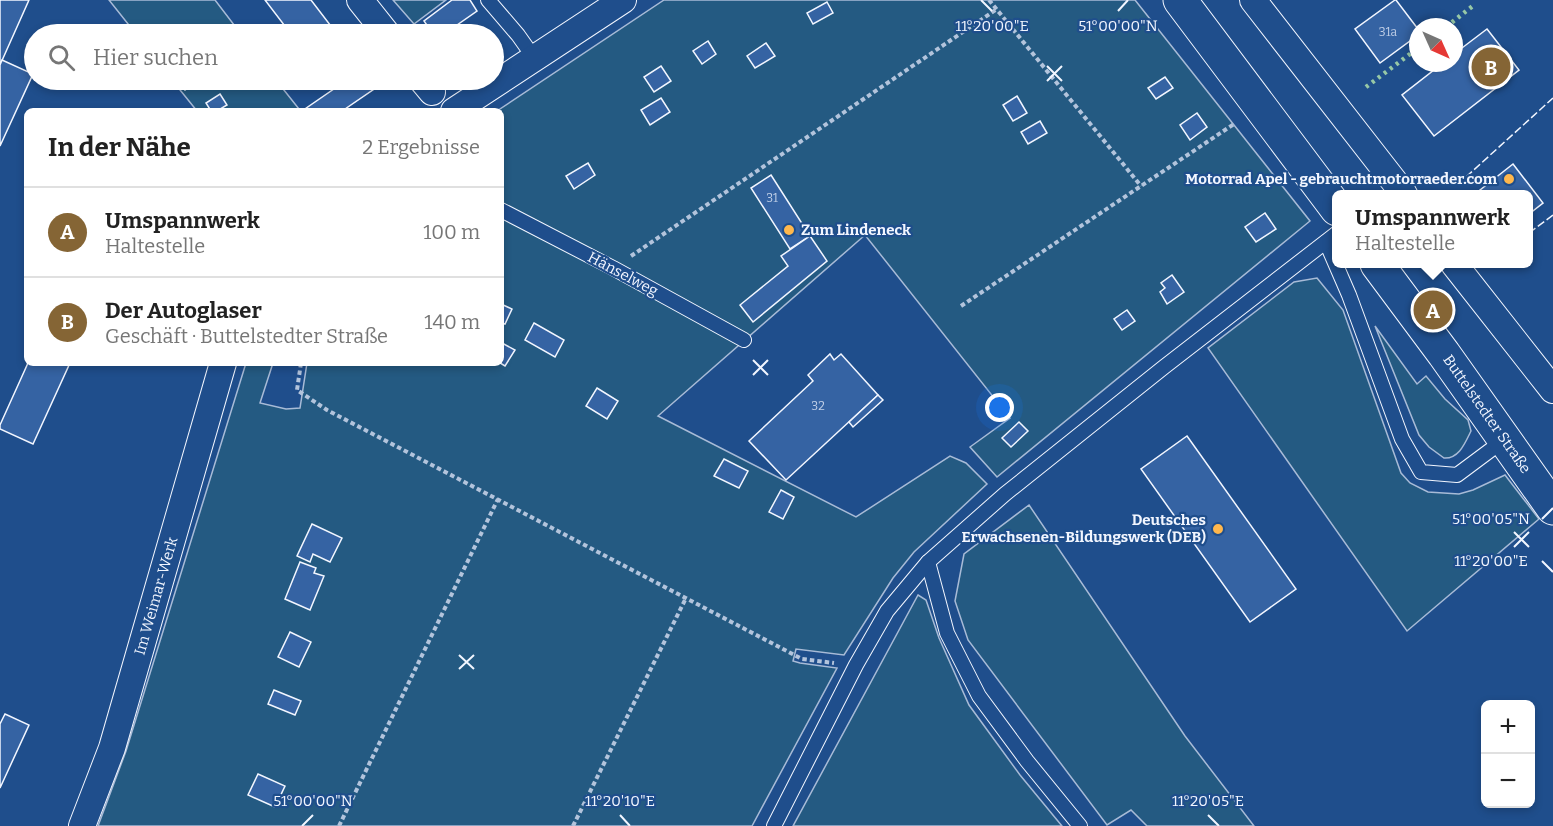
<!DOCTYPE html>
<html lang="de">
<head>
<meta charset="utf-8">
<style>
  body { margin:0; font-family:Bitter,serif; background:#f6f6f6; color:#222 }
  .controls { position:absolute; right:18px; bottom:18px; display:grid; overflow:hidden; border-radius:9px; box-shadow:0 3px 9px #0003 }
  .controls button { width:54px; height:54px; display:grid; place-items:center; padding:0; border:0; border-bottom:2px solid #e0e0e0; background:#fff; color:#222; font:30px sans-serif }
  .compass { position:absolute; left:1409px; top:18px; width:54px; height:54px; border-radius:50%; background:#fff; box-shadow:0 3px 9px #0003; rotate:135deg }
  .you { position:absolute; left:1000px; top:408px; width:21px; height:21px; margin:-15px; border:4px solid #fff; border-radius:50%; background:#1a73e8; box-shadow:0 0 0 9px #1a73e833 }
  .badge { display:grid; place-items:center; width:39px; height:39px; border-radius:50%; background:#856535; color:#fff; font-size:20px; font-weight:700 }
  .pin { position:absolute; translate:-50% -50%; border:3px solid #fff; box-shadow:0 2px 6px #0006 }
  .popup { position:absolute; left:1332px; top:190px; width:201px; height:78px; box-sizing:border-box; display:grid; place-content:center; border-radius:9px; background:#fff; filter:drop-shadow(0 2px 4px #0005); font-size:20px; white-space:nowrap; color:#767676 }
  .popup b { font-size:22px; color:#222 }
  .popup::after { content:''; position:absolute; left:50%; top:100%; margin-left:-12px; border:12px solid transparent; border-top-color:#fff }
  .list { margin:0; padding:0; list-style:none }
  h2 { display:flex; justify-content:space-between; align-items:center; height:78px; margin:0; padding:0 24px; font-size:26px }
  h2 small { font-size:20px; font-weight:400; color:#767676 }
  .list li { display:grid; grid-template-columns:39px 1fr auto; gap:18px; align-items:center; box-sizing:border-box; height:90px; padding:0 24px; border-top:2px solid #e0e0e0 }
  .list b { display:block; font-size:22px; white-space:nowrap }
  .list p { margin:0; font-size:20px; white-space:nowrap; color:#767676 }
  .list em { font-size:20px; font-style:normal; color:#767676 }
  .icon { flex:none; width:33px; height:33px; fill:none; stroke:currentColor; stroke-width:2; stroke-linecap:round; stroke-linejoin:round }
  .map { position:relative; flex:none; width:1553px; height:826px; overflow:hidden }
  .search { position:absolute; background:#fff; box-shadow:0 3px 9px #0003; left:24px; top:24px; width:480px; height:66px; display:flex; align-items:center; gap:15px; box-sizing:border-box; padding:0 21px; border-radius:33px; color:#767676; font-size:22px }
  .panel { position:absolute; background:#fff; box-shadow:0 3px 9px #0003; left:24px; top:108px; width:480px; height:258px; border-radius:9px }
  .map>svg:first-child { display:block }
  .green { fill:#245a82; stroke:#a8bbd7; stroke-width:1.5 }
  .building { fill:#3563a3; stroke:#f2f6ff; stroke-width:1.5 }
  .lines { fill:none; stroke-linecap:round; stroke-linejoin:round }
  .service-casing { stroke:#f2f6ff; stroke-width:16 }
  .minor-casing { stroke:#f2f6ff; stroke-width:28 }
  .primary-casing { stroke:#f2f6ff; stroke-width:35 }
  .path { stroke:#b3c4dc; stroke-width:4; stroke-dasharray:4.5 3; stroke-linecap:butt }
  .service { stroke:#1f4e8c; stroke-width:14 }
  .minor { stroke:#1f4e8c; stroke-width:26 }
  .primary { stroke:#1f4e8c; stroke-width:33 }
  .hedge { stroke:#97c8a6; stroke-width:4.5; stroke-dasharray:3 4.5; stroke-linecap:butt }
  .fence { stroke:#f2f6ff; stroke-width:1.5; stroke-dasharray:8 3; stroke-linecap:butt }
  .ticks { fill:none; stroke:#f2f6ff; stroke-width:2 }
  .poi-dot { fill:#ffb74d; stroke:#1f4e8c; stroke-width:2 }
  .labels { text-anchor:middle; stroke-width:4.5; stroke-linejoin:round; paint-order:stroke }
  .number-label { font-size:12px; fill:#c3d1e8 }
  .poi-label { font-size:15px; font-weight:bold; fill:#f2f6ff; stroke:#1f4e8c; text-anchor:end }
  .street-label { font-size:15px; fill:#f2f6ff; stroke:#1f4e8c }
  .ticks-label { font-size:15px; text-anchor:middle; fill:#f2f6ff; stroke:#1f4e8c; stroke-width:4.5; stroke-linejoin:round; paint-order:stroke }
</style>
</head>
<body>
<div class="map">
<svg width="1553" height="826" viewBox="0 0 1553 826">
  <rect width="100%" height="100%" fill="#1f4e8c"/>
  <g class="green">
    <polygon points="109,0 215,0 241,34 136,34"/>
    <polygon points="393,0 446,0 414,24"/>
    <polygon points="664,0 1135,0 1310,221 997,477 970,447 1010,418 865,235 658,416 856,517 950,456 966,463 987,484 914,552 893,578 844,655 796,649 793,661 800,663 837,668 752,826 98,826 126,751 246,363 273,363 260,403 286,409 300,408 307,363 501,363 501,111 497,111"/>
    <polygon points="172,80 276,80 299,109 295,111 197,111"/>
    <polygon points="1317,278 1343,310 1401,473 1410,483 1428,492 1459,494 1473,490 1505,475 1539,519 1407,631 1208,348 1294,282"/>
    <path d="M1375,326l42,58 9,-8 19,23 23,21 3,11c-6,12 -12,28 -27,27l-15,-11 -10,-12z"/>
    <polygon points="1029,505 1185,736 1254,826 1147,826 1131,810 1107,825 968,640 955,601 964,554"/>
    <polygon points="918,595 926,600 939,638 969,705 1020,775 1062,826 793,826"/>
  </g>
  <g class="building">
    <polygon points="0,0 29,0 0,65"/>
    <polygon points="265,0 311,0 337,34 291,34"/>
    <polygon points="452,0 470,0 477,11 444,34 433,34 424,21"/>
    <polygon points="1395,0 1396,0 1418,29 1418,35 1380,63 1355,29"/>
    <polygon points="827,2 833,13 813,24 807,13"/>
    <polygon points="157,28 162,34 149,34"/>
    <polygon points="1487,29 1519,70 1434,136 1402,95 1443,63 1454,63 1454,54"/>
    <polygon points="708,41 716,54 702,64 693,51"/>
    <polygon points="766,43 775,56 755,68 747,56"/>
    <polygon points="2,60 33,74 0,146 0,65"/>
    <polygon points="661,66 671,81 654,92 644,77"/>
    <polygon points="1165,77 1173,88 1156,99 1148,88"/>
    <polygon points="178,80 195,80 197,82 185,90"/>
    <polygon points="347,80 371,80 377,87 342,111 302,111"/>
    <polygon points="220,94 227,105 217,111 211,111 206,103"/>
    <polygon points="1017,96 1027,113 1013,121 1003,105"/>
    <polygon points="661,98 670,112 650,125 641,110"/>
    <polygon points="1197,113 1207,127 1190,140 1180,125"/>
    <polygon points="1040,121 1047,133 1028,144 1021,132"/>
    <polygon points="588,163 595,175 574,189 566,176"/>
    <polygon points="1513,164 1543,203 1529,214 1529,194 1475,194"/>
    <polygon points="771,175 810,236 790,249 751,188"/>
    <polygon points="1265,213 1276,229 1256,242 1245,227"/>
    <polygon points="810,236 827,261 753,322 740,305 788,266 781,256"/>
    <polygon points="1172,275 1184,292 1167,304 1160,292 1165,288 1161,283"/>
    <polygon points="501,304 512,309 505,324 501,323"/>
    <polygon points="1127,310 1135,321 1122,330 1114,319"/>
    <polygon points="534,323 564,340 555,357 525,340"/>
    <polygon points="502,343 515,350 505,366 500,363 501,363 501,345"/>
    <polygon points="830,354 834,360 841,354 878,395 786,480 749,441 813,381 808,375"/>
    <polygon points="28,363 70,363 33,444 0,429 0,425"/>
    <polygon points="597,388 618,401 607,419 586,406"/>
    <polygon points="878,395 883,400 853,427 849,422"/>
    <polygon points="1019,422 1028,431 1011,447 1002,438"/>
    <polygon points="1187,436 1296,589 1250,622 1141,469"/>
    <polygon points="724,459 748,471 739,488 714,476"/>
    <polygon points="781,490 794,497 783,519 769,512"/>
    <polygon points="312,524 342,538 330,562 313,554 310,562 297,556"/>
    <polygon points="300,562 316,568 314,573 324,576 310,610 285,599"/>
    <polygon points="290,632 311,642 299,667 278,657"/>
    <polygon points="274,690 301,701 295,715 268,704"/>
    <polygon points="5,714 29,725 0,788 0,724"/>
    <polygon points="258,774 285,786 275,807 248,795"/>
  </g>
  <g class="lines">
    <defs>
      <g id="service">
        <polyline points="488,0 518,35 535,59"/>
        <polyline points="501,210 613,268 744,340"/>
        <polyline points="1326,242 1349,295 1402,439 1421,472 1457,475 1504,440"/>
        <polyline points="928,562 947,633 979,696 1027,761 1080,826"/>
        <polyline points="774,826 856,665 887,611 928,562 1005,494 1164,367 1337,233"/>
      </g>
      <g id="minor">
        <polyline points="360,0 387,34"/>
        <polyline points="1253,0 1404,194"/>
        <polyline points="422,80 432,92"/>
        <polyline points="454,111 623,0"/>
        <polyline points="1454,264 1553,390"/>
        <polyline points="82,826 112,748 223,363"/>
      </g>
      <g id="primary">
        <polyline points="1180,0 1337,209"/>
        <polyline points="1377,264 1444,354 1553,508"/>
      </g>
    </defs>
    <use href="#service" class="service-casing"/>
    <use href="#minor" class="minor-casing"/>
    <use href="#primary" class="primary-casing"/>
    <g class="path">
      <polyline points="989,0 1141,186"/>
      <polyline points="631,256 997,9"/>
      <polyline points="961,306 1234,124"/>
      <polyline points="301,363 297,390 327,410 802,659 834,663"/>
      <polyline points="339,826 498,499"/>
      <polyline points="573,826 686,598"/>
    </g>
    <use href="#service" class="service"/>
    <use href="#minor" class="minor"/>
    <use href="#primary" class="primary"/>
    <g class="hedge">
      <polyline points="1446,27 1474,5"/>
      <polyline points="1366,87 1418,48"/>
    </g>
    <g class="fence">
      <polyline points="1466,177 1553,98"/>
      <polyline points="1529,233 1553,215"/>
    </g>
  </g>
  <path class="ticks" d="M981,0l11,11M1118,11l10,-11M1047,66l15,15M1047,81l15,-15M753,360l15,15M753,375l15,-15M1542,519l11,-11M1514,532l15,15M1514,547l15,-15M1542,561l11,11M459,655l15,14M459,669l15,-14M620,815l10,11M1208,815l11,11M302,826l11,-11"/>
  <g class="poi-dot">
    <circle cx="1509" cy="179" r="6"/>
    <circle cx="789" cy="230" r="6"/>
    <circle cx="1218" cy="529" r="6"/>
  </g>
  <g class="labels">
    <g class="number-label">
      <text x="1388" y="36">31a</text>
      <text x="772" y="202">31</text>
      <text x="818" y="410">32</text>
    </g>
    <g class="poi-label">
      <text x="1497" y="184">Motorrad Apel - gebrauchtmotorraeder.com</text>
      <text x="801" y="235" text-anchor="start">Zum Lindeneck</text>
      <text x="1206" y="525">Deutsches<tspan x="1206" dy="17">Erwachsenen-Bildungswerk (DEB)</tspan></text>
    </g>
    <g class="street-label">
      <text transform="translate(623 274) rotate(28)" y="5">Hänselweg</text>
      <text transform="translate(1487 414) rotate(55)" y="5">Buttelstedter Straße</text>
      <text transform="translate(156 596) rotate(-74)" y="5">Im Weimar-Werk</text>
    </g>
  </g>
  <g class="ticks-label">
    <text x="992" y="31">11°20'00"E</text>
    <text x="1118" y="31">51°00'00"N</text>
    <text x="1491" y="524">51°00'05"N</text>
    <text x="1491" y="566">11°20'00"E</text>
    <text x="313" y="806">51°00'00"N</text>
    <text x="620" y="806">11°20'10"E</text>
    <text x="1208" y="806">11°20'05"E</text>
  </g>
</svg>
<div class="controls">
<button>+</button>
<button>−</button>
</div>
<svg class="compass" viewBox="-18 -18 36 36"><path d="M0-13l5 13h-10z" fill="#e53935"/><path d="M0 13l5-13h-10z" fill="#767676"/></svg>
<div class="you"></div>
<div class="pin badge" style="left:1433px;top:310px">A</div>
<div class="popup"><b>Umspannwerk</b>Haltestelle</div>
<div class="pin badge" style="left:1491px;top:67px">B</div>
<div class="search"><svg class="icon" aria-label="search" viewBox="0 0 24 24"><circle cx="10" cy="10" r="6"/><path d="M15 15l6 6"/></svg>Hier suchen</div>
<section class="panel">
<h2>In der Nähe<small>2 Ergebnisse</small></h2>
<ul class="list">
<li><span class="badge">A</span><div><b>Umspannwerk</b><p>Haltestelle</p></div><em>100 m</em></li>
<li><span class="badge">B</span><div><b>Der Autoglaser</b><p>Geschäft · Buttelstedter Straße</p></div><em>140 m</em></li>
</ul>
</section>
</div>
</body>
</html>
